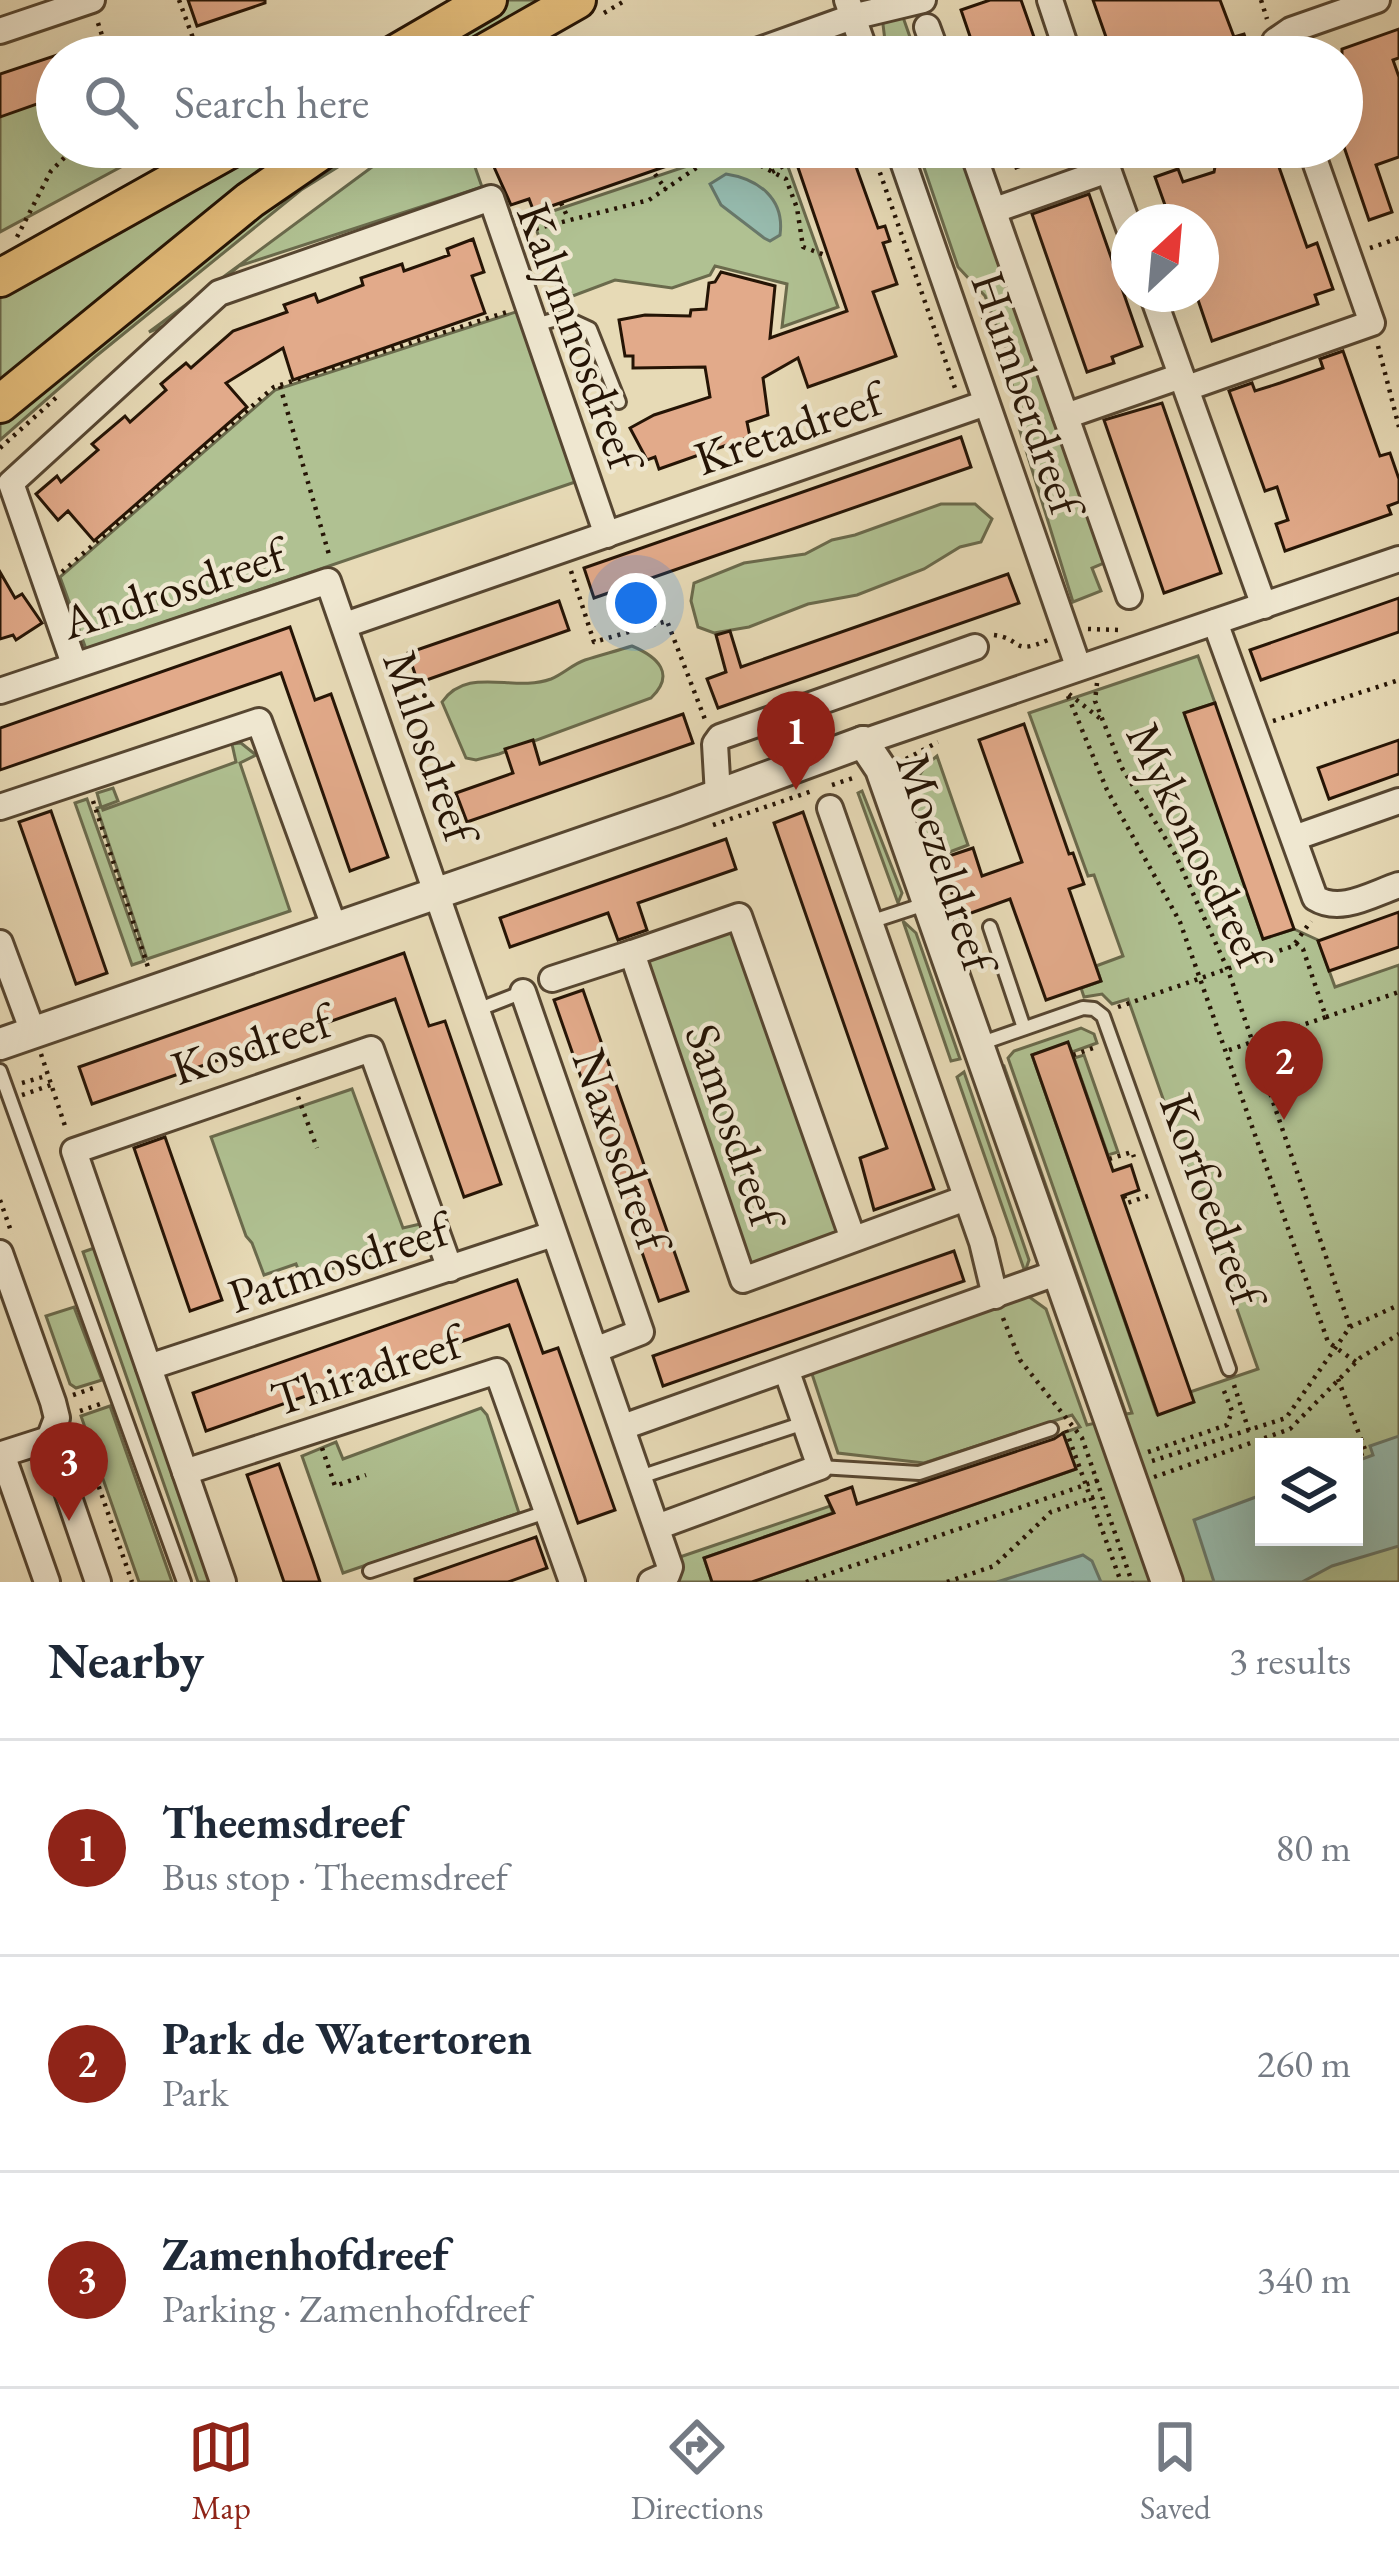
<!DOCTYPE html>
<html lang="en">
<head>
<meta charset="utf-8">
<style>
  body { margin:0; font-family:"EB Garamond",serif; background:#f2f2f3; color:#1f2937 }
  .controls { position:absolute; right:36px; bottom:36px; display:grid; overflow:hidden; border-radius:0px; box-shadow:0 12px 48px #0002 }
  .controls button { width:108px; height:108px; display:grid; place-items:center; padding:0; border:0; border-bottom:3px solid #e0e1e3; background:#fff; color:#1f2937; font:60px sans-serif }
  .compass { position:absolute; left:1111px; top:204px; width:108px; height:108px; border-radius:50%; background:#fff; box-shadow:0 12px 48px #0002; rotate:26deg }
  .you { position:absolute; left:636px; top:603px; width:42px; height:42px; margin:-30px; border:9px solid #fff; border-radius:50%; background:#1a73e8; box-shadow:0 0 0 18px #1a73e833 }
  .badge { display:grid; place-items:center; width:78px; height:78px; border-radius:50%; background:#8f2418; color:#fff; font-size:39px; font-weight:700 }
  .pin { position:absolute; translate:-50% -99px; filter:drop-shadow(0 3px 6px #0008) }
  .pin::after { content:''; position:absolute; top:63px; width:42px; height:36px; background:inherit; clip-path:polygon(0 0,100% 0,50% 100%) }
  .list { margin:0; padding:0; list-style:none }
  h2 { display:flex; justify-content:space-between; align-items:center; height:156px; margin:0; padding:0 48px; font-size:51px }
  h2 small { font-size:39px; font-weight:400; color:#747a83 }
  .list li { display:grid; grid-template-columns:78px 1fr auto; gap:36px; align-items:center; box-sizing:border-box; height:216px; padding:0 48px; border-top:3px solid #e0e1e3 }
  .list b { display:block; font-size:45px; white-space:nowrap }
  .list p { margin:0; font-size:39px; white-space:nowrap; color:#747a83 }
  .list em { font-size:39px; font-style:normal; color:#747a83 }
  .icon { flex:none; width:66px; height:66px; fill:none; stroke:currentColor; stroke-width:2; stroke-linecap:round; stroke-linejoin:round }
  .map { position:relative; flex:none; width:1399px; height:1582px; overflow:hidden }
  .search { position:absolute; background:#fff; box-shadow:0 12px 48px #0002; left:36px; right:36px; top:36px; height:132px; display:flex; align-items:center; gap:30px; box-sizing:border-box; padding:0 42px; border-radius:66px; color:#747a83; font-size:45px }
  .sheet { height:804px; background:#fff }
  nav { display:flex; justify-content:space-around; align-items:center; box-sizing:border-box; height:168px; border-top:3px solid #e0e1e3; background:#fff; font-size:33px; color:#747a83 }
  nav a { display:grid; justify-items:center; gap:6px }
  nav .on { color:#8f2418 }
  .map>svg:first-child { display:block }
  .green { fill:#b0c192; stroke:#6a6a4c; stroke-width:3; fill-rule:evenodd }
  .water { fill:#97bbae; stroke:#69786a; stroke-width:3 }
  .building { fill:#e2aa8a; stroke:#251405; stroke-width:3 }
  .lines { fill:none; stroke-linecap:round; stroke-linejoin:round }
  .service-casing { stroke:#564631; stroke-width:18 }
  .minor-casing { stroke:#564631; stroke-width:30 }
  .tertiary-casing { stroke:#564631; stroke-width:36 }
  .primary-casing { stroke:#251405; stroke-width:42 }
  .path { stroke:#251405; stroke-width:4.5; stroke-dasharray:3 6; stroke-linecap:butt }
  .service { stroke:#efe7d0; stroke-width:12 }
  .minor { stroke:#efe7d0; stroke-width:24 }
  .tertiary { stroke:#efe7d0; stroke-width:30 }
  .primary { stroke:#e4bd7b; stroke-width:36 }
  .labels { text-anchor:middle; stroke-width:9; stroke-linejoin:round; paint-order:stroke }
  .street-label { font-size:48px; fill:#251405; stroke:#efe7d0 }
</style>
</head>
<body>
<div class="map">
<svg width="1399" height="1582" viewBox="0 0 1399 1582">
  <rect width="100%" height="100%" fill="#e7dab6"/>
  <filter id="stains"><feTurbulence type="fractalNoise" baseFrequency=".00167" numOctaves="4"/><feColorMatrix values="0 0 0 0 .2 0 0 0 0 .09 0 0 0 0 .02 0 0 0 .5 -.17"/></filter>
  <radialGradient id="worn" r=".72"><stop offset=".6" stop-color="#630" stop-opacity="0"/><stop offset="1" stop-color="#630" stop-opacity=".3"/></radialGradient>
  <g class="green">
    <polygon points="508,0 548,0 450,57 409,57"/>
    <polygon points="880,0 897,0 917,57 887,57"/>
    <polygon points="57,92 57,147 158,147 0,232 0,116"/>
    <polygon points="254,147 301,147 0,389 0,293"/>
    <polygon points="353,147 370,147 301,190 95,357 0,440 0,416 295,181"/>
    <polygon points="399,147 468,147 482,187 239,266 169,324 149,332"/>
    <polygon points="744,147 781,147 838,307 782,327 787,284 715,266 710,275 672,288 615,280 562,300 532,218"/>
    <polygon points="917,147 964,147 1109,561 1092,568 1101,591 1073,602 1016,418 1009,358 985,296 958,267"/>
    <polygon points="525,309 581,480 86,649 60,577 275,390"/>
    <polygon points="941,504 975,504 992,519 981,542 960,547 924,569 857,595 808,604 749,627 714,633 698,627 691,601 694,583 744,563 805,554 832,540 855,535"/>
    <path d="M632,646c26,11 44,28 19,52l-152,56 -23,6 -10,-2 -24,-56c26,-37 71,-9 109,-23 12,-5 22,-15 34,-19 16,-5 31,-9 47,-14z"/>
    <path d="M1198,656l17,47 -30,10 78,226 31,-10 24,11 17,47 64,-22v617h-647l324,-113 -13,-36 17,-6 -8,-12 -148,48 -86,-10 -27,-82 217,-75 18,13 41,116 9,-2 -97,-356 5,-1 122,348 6,-1 -124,-355 6,-7 67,-23 13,6 3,9 -25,9 -4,-9 -36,12 125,359 36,-12 -3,-10 68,-23 -130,-370 -16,5 -10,-10 -18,3 -3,-9 20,-7 -5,-15 27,-10 -29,-81 -6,1 -59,-163zM1264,1447h90v90h-90z"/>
    <polygon points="241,743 256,755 240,763 290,911 147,959 97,808 101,807 97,793 113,788 118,801 102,807 103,810 236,762 232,744"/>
    <path d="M937,756l31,89 -34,13c-15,-42 -38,-70 3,-102z"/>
    <polygon points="862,791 902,893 898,903 858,793"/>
    <polygon points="87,799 144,961 132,965 75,803"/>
    <polygon points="903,921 916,933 960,1059 951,1061"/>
    <polygon points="733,927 840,1236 748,1270 643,961"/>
    <polygon points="1084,1055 1118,1152 1108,1155 1074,1058"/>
    <polygon points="964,1072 1029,1260 1025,1272 957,1077"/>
    <polygon points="352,1089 403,1228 420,1224 424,1237 302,1279 296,1264 264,1275 252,1243 246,1236 211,1137"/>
    <polygon points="100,1246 217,1582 198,1582 83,1252"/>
    <polygon points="74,1307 102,1380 76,1388 70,1384 46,1316"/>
    <polygon points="110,1406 172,1582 139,1582 81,1416"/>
    <polygon points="481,1408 487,1415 519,1513 343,1573 302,1456 336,1442 343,1459"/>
    <polygon points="830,1506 833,1513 704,1558 712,1582 673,1582 682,1571 677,1558"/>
  </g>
  <g class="water">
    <path d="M726,174c33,5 59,25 54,61l-10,6 -6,-3 -43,-33 -11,-21z"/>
    <polygon points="1399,1436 1399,1546 1332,1566 1302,1582 1214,1582 1194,1520 1264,1494 1264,1537 1354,1537 1354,1462 1373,1455 1370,1446"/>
    <polygon points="1083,1555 1092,1561 1101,1582 997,1582"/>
  </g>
  <g class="building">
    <polygon points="188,0 265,0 265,3 197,26"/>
    <polygon points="990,0 1021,0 1041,57 977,57 961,10"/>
    <polygon points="1093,0 1220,0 1234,37 1244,34 1252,57 1113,57"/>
    <polygon points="1399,29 1399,58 1393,60 1399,77 1399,157 1376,165 1392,212 1369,220 1342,141 1342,49"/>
    <polygon points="57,55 57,97 0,117 0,74"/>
    <polygon points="532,147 712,147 713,150 534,212 529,199 511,205 494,167 534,153"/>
    <polygon points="791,147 849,147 878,228 885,226 890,241 883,243 897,284 873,292 896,356 808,387 798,358 763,378 768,415 747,422 750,437 659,469 655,457 647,460 630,428 654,415 710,397 705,367 633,368 633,356 625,356 619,320 645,315 690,316 691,310 706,309 709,283 715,282 721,272 775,286 770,338 847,311"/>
    <polygon points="1009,147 1069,147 1070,150 1016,168"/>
    <polygon points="1246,147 1272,147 1307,247 1317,243 1333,289 1315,295 1318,304 1212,341 1196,294 1201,294 1201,222 1171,222 1155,177 1178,169 1183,182 1214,172 1217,156"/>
    <polygon points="1089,194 1142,346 1112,357 1114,363 1087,372 1032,214"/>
    <polygon points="473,239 484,272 472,276 485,313 293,380 283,348 226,383 247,407 94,541 68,511 58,520 36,494 57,476 61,482 98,450 92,444 125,416 130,422 166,390 161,384 174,373 186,363 191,368 233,331 287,312 284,305 315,294 318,302 363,285 361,278 402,264 404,271 449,255 447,249"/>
    <polygon points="1343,351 1380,456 1390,453 1399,479 1399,502 1388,506 1391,514 1285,551 1276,524 1288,520 1277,487 1265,491 1229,391 1252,383 1255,391 1280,383 1323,368 1320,359"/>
    <polygon points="1162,403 1221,573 1164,593 1104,420"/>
    <polygon points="961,437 971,467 594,598 584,568"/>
    <polygon points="0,572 15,598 22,594 42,623 16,640 13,635 0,639"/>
    <polygon points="1008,574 1019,603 718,708 707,679 726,672 716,635 730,631 741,667"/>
    <polygon points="1399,598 1399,632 1261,680 1250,650"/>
    <polygon points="559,601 569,630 418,683 408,653"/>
    <polygon points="290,627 315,700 331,694 388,857 350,871 281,673 0,770 0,728"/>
    <polygon points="1215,703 1294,929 1263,939 1184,713"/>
    <polygon points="683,714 693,743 467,822 456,793 513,773 505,749 533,740 540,764"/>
    <polygon points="1024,724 1069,854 1073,853 1084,884 1069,889 1101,981 1046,1000 1010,899 960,917 940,859 973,848 982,876 1022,862 979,740"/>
    <polygon points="1399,740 1399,774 1329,799 1318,768"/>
    <polygon points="51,811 107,973 76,984 19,822"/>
    <polygon points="803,812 934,1189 874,1210 860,1158 887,1148 774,823"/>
    <polygon points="726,839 736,869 638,903 647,930 618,940 608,913 510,947 500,918"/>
    <polygon points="1399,912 1399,947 1329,971 1318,941"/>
    <polygon points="404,953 429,1026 445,1021 501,1184 464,1197 395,999 92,1104 79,1067"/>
    <polygon points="583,990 688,1291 659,1301 554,1000"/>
    <polygon points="1068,1042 1113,1171 1131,1165 1139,1190 1122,1196 1194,1402 1158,1415 1032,1055"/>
    <polygon points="165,1137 222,1300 190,1311 134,1148"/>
    <polygon points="954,1251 964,1281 663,1386 653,1356"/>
    <polygon points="517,1280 543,1353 558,1348 615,1510 578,1523 509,1325 206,1431 193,1393"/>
    <polygon points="1063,1433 1076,1469 752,1582 712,1582 704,1558 834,1513 826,1496 852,1487 857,1504 1054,1439"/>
    <polygon points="279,1464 313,1561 320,1582 284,1582 247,1475"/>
    <polygon points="536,1537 547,1568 508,1582 415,1582 415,1579"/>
  </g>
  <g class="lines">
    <defs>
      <g id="service">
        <polyline points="535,325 564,317 590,329 619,402"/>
        <polyline points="870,922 925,904"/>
        <polyline points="990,927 1024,1028"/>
        <polyline points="477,1010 523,992"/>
        <polyline points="988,1041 1083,1008 1094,1009 1103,1016 1229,1369"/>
        <polyline points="0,1071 184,1582"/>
        <polyline points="820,1467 919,1473 1051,1429"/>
        <polyline points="640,1477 804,1423"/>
        <polyline points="370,1571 549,1511"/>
      </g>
      <g id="minor">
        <polyline points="847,0 867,57"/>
        <polyline points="1050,0 1069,57"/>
        <polyline points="927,27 938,57"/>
        <polyline points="0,31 92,0"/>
        <polyline points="740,57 852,17 923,0"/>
        <polyline points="1280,57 1275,41 1291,30 1377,0"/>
        <polyline points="493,147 494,147"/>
        <polyline points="898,147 1078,666"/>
        <polyline points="971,147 1129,596"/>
        <polyline points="1100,147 1129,228"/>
        <polyline points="995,210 1108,170"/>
        <polyline points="1152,294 1264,606"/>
        <polyline points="1187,388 1372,323 1310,147"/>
        <polyline points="1066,416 1181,376"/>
        <path d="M1215,622l100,276c26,16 57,-4 84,-13"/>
        <polyline points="345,625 986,403"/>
        <polyline points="74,664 11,483 219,293 491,198 607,535"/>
        <polyline points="0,691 328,581 670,1567 667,1575 651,1582"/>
        <polyline points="863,742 1399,559"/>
        <polyline points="718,795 715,744 720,737 975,647"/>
        <polyline points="0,807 259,721 335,929"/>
        <polyline points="830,808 982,1242 995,1296"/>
        <polyline points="1294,838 1399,801"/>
        <polyline points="0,943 33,1032"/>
        <polyline points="552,979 632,953"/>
        <polyline points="523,992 641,1332 595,1350"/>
        <polyline points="853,1239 739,916 632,953 743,1280 966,1198"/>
        <polyline points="0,1253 53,1402 57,1418 49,1439 98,1582"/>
        <polyline points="149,1367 553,1234"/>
        <polyline points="623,1427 1056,1273"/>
        <polyline points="185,1472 497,1371 572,1582"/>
        <polyline points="657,1527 820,1467 787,1372"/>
        <polyline points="47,1582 2,1454 49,1439"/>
        <polyline points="223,1582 74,1151 371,1049 450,1269"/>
      </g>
      <g id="tertiary">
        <polyline points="863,742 881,769 1167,1582"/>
        <polyline points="0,1044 675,811 863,742"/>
      </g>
      <g id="primary">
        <polyline points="390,57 488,0"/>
        <polyline points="477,57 577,0"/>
        <polyline points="0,278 234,147"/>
        <polyline points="0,404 250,200 327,147"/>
      </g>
    </defs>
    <use href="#service" class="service-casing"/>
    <use href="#minor" class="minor-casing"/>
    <use href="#tertiary" class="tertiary-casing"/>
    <use href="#primary" class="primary-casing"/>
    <g class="path">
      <polyline points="179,0 200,57"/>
      <polyline points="1261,0 1267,19"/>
      <polyline points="604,13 626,0"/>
      <polyline points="98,23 109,57"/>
      <polyline points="835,44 839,57"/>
      <polyline points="334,57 367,39"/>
      <polyline points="871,147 956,391"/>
      <polyline points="1128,159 1162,147"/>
      <polyline points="349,165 377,147"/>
      <polyline points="772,172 795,160"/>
      <polyline points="655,174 666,190"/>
      <polyline points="561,203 568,218"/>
      <polyline points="527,231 649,200 711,158 748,159 786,179 797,208 803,247 825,255"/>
      <polyline points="17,237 51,171 75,147"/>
      <polyline points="1370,248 1399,238"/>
      <polyline points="981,318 1004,310"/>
      <polyline points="1378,346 1399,427"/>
      <polyline points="280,386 330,558"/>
      <polyline points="0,448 58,396"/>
      <polyline points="571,571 594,642 667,621 706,722"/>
      <polyline points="62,572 274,387 510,311"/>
      <polyline points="1088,629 1119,630"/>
      <path d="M994,635c30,4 17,21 54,5"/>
      <polyline points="1097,683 1095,701 1122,768 1175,854 1228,970 1350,1327"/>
      <polyline points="1069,694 1102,720"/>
      <polyline points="1068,696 1107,790 1180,922 1328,1342 1356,1362"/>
      <polyline points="1273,721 1399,680"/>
      <polyline points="906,759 938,742"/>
      <polyline points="832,785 856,777"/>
      <polyline points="93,801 148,967"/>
      <polyline points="713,825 815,790"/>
      <polyline points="1296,943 1303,949 1326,1017 1399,992"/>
      <polyline points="1118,1007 1293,946 1311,921"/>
      <polyline points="1229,1050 1326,1017"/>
      <polyline points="41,1054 66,1129"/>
      <polyline points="1073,1055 1096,1047"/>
      <polyline points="22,1083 46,1076"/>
      <polyline points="22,1095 51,1085"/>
      <polyline points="298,1097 317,1148"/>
      <polyline points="1109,1159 1132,1152 1134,1157"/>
      <polyline points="1124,1196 1127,1203 1148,1196"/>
      <polyline points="0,1200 12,1234"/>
      <polyline points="239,1294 245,1311"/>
      <polyline points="1003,1318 1020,1360 1082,1438 1132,1582"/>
      <polyline points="1338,1379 1366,1452 1354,1457"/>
      <polyline points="1234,1385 1249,1431"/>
      <polyline points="73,1395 96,1387"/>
      <polyline points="80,1411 103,1403"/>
      <polyline points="78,1427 132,1582"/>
      <polyline points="1066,1430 1121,1582"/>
      <polyline points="322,1448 335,1486 366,1475"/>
      <polyline points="1148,1452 1227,1425 1232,1411 1222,1386"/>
      <polyline points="1152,1461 1286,1418 1350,1327 1399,1305"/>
      <polyline points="1154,1477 1290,1429 1360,1358 1399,1334"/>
      <polyline points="806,1582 1102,1479"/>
      <polyline points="947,1582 994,1566 1051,1512 1100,1495"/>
    </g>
    <use href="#service" class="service"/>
    <use href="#minor" class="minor"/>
    <use href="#tertiary" class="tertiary"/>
    <use href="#primary" class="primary"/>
  </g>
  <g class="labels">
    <g class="street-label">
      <text transform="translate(580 336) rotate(70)" y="17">Kalymnosdreef</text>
      <text transform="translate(1028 393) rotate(71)" y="17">Humberdreef</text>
      <text transform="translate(788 428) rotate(-19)" y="17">Kretadreef</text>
      <text transform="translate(173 588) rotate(-18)" y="17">Androsdreef</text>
      <text transform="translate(431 746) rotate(71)" y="17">Milosdreef</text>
      <text transform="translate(1199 845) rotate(64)" y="17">Mykonosdreef</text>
      <text transform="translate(947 862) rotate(72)" y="17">Moezeldreef</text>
      <text transform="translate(251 1044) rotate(-18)" y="17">Kosdreef</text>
      <text transform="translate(735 1125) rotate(71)" y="17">Samosdreef</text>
      <text transform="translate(622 1149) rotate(71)" y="17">Naxosdreef</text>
      <text transform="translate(1213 1199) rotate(70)" y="17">Korfoedreef</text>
      <text transform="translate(338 1262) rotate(-18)" y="17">Patmosdreef</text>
      <text transform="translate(366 1370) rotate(-18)" y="17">Thiradreef</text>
    </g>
  </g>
  <rect width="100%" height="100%" filter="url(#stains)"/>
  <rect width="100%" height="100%" fill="url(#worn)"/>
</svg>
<div class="controls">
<button><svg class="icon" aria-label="layers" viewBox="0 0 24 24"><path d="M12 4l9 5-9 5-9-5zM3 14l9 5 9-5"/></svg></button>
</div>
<svg class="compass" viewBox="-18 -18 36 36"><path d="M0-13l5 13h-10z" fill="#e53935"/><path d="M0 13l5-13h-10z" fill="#747a83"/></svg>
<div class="you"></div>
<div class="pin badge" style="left:796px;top:790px">1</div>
<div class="pin badge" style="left:1284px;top:1120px">2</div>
<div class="pin badge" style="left:69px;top:1521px">3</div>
<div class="search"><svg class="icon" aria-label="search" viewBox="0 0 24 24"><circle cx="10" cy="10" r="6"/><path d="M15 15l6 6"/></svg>Search here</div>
</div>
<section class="sheet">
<h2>Nearby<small>3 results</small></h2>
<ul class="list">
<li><span class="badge">1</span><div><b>Theemsdreef</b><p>Bus stop · Theemsdreef</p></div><em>80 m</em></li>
<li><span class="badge">2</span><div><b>Park de Watertoren</b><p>Park</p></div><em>260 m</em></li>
<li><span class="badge">3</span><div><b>Zamenhofdreef</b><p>Parking · Zamenhofdreef</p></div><em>340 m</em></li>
</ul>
</section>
<nav>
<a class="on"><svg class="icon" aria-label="map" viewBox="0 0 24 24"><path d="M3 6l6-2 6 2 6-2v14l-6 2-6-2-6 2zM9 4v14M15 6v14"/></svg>Map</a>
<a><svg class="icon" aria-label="directions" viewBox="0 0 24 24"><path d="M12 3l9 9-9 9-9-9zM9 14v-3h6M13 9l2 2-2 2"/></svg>Directions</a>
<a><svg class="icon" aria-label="saved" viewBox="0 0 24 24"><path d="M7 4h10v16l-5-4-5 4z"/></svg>Saved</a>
</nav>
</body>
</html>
